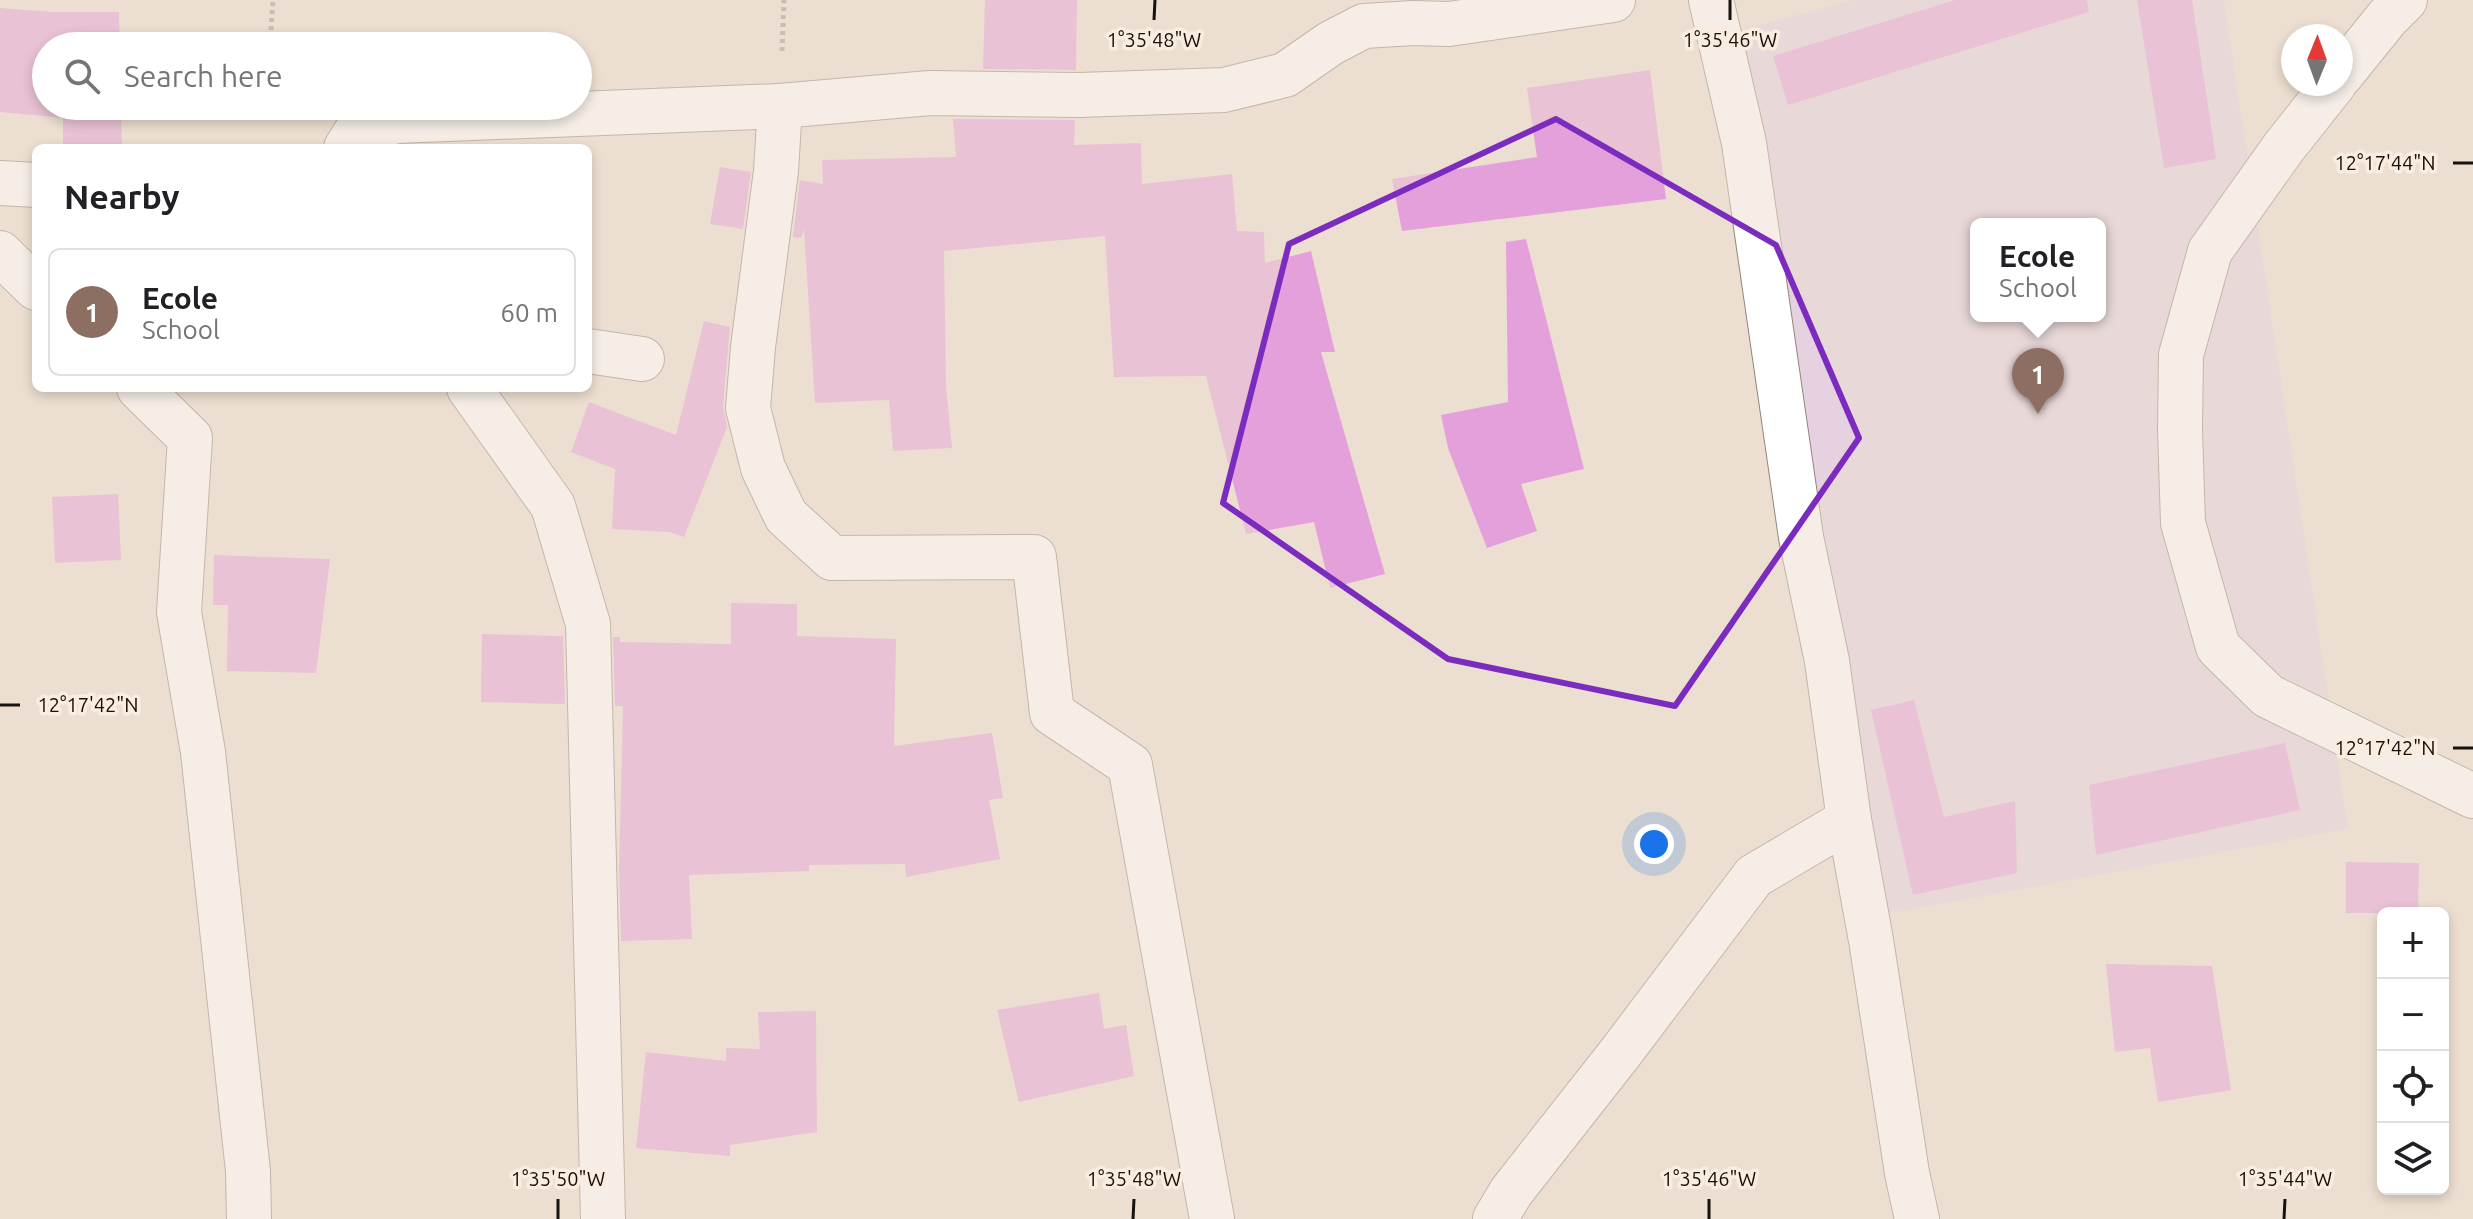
<!DOCTYPE html>
<html lang="en">
<head>
<meta charset="utf-8">
<style>
  body { margin:0; font-family:Ubuntu,sans-serif; background:#f6f6f6; color:#202124 }
  .controls { position:absolute; right:24px; bottom:24px; display:grid; overflow:hidden; border-radius:12px; box-shadow:0 4px 12px #0003 }
  .controls button { width:72px; height:72px; display:grid; place-items:center; padding:0; border:0; border-bottom:2px solid #e0e0e0; background:#fff; color:#202124; font:40px sans-serif }
  .compass { position:absolute; left:2281px; top:24px; width:72px; height:72px; border-radius:50%; background:#fff; box-shadow:0 4px 12px #0003; rotate:1deg }
  .you { position:absolute; left:1654px; top:844px; width:28px; height:28px; margin:-20px; border:6px solid #fff; border-radius:50%; background:#1a73e8; box-shadow:0 0 0 12px #1a73e833 }
  .badge { display:grid; place-items:center; width:52px; height:52px; border-radius:50%; background:#317946; color:#fff; font-size:26px; font-weight:700 }
  .pin { position:absolute; translate:-50% -66px; filter:drop-shadow(0 2px 4px #0008) }
  .pin::after { content:''; position:absolute; top:42px; width:28px; height:24px; background:inherit; clip-path:polygon(0 0,100% 0,50% 100%) }
  .popup { position:absolute; left:1970px; top:218px; width:136px; height:104px; box-sizing:border-box; display:grid; place-content:center; border-radius:12px; background:#fff; filter:drop-shadow(0 2px 6px #0005); font-size:26px; white-space:nowrap; color:#757577 }
  .popup b { font-size:30px; color:#202124 }
  .popup::after { content:''; position:absolute; left:50%; top:100%; margin-left:-16px; border:16px solid transparent; border-top-color:#fff }
  .list { margin:0; padding:0; list-style:none }
  h2 { display:flex; justify-content:space-between; align-items:center; height:104px; margin:0; padding:0 32px; font-size:34px }
  h2 small { font-size:26px; font-weight:400; color:#757577 }
  .list li { display:grid; grid-template-columns:52px 1fr auto; gap:24px; align-items:center; box-sizing:border-box; height:128px; margin:0 16px 16px; padding:0 16px; border:2px solid #e0e0e0; border-radius:12px }
  .list b { display:block; font-size:30px; white-space:nowrap }
  .list p { margin:0; font-size:26px; white-space:nowrap; color:#757577 }
  .list em { font-size:26px; font-style:normal; color:#757577 }
  .icon { flex:none; width:44px; height:44px; fill:none; stroke:currentColor; stroke-width:2; stroke-linecap:round; stroke-linejoin:round }
  .map { position:relative; flex:none; width:2473px; height:1219px; overflow:hidden }
  .search { position:absolute; background:#fff; box-shadow:0 4px 12px #0003; left:32px; top:32px; width:560px; height:88px; display:flex; align-items:center; gap:20px; box-sizing:border-box; padding:0 28px; border-radius:44px; color:#757577; font-size:30px }
  .panel { position:absolute; background:#fff; box-shadow:0 4px 12px #0003; left:32px; top:144px; width:560px; height:248px; border-radius:12px }
  .map>svg:first-child { display:block }
  .education { fill:#e5d1e0; fill-rule:evenodd }
  .building { fill:#e4a0da }
  .lines { fill:none; stroke-linecap:round; stroke-linejoin:round }
  .street-casing { stroke:#928679; stroke-width:46 }
  .path { stroke:#9f958a; stroke-width:5; stroke-dasharray:4 4; stroke-linecap:butt }
  .street { stroke:#fff; stroke-width:44 }
  .marked { fill:none; stroke:#7b2cbf; stroke-width:6; stroke-linejoin:round }
  .ticks { fill:none; stroke:#17120d; stroke-width:3 }
  .ticks-label { font-size:20px; text-anchor:middle; fill:#17120d; stroke:#faecde; stroke-width:7; stroke-linejoin:round; paint-order:stroke }
</style>
</head>
<body>
<div class="map">
<svg width="2473" height="1219" viewBox="0 0 2473 1219">
  <rect width="100%" height="100%" fill="#ecdfd1"/>
  <path class="education" d="M1853,0h371l124,829 -462,85 -146,-884zM1976,224h124v92h-124z"/>
  <g class="building">
    <polygon points="985,0 1077,0 1076,70 983,69"/>
    <polygon points="1955,0 2087,0 2089,12 1788,105 1773,56"/>
    <polygon points="2137,0 2192,0 2216,159 2164,168"/>
    <polygon points="0,8 52,12 119,12 120,46 46,46 46,106 121,106 122,148 63,148 63,118 0,112"/>
    <polygon points="1650,70 1666,199 1402,231 1392,179 1537,157 1527,88"/>
    <polygon points="953,119 1075,120 1074,145 1141,143 1142,184 1232,174 1237,231 1264,232 1265,263 1311,251 1335,352 1321,352 1385,574 1330,588 1314,522 1246,534 1206,376 1114,377 1105,236 944,251 946,386 952,448 893,451 889,400 815,403 804,229 801,238 793,237 800,180 823,184 822,160 956,157"/>
    <polygon points="720,167 751,172 743,229 710,224"/>
    <polygon points="1526,239 1584,469 1521,484 1537,531 1487,548 1448,448 1441,415 1508,402 1506,242"/>
    <polygon points="704,321 730,327 723,406 727,427 684,537 669,532 612,529 615,469 571,452 589,402 676,435"/>
    <polygon points="118,494 121,560 55,563 52,497"/>
    <polygon points="214,555 330,559 316,673 227,671 228,605 213,605"/>
    <polygon points="731,603 797,604 797,636 896,639 894,746 992,733 1003,798 989,800 1000,859 906,877 905,864 809,865 809,871 689,875 692,939 621,941 619,871 623,706 615,706 613,637 620,637 620,642 731,644"/>
    <polygon points="482,634 563,636 565,704 481,702"/>
    <polygon points="1914,700 1944,817 2015,801 2017,873 1913,895 1871,710"/>
    <polygon points="2285,743 2300,810 2096,855 2089,785"/>
    <polygon points="2346,862 2419,863 2418,913 2346,913"/>
    <polygon points="2106,964 2212,966 2231,1090 2158,1102 2150,1048 2115,1052"/>
    <polygon points="1099,993 1104,1029 1126,1025 1134,1076 1019,1102 997,1010"/>
    <polygon points="816,1011 817,1132 730,1145 730,1156 636,1148 646,1052 726,1061 726,1048 760,1049 758,1012"/>
  </g>
  <g class="lines">
    <defs>
      <g id="street">
        <polyline points="1711,0 1744,143 1801,537 1827,661 1849,820 1871,940 1907,1173 1917,1219"/>
        <polyline points="2341,75 2387,18 2405,0"/>
        <polyline points="2334,84 2284,147 2210,251 2181,355 2180,430 2183,523 2218,647 2268,696 2473,796"/>
        <polyline points="780,106 776,171 753,347 748,408 763,468 786,516 832,558 1034,557 1052,713 1130,765 1212,1219"/>
        <polyline points="346,148 356,132 397,121 780,106 930,93 1079,95 1224,90 1285,75 1331,43 1364,26 1413,23 1449,24 1613,0"/>
        <polyline points="0,183 36,185"/>
        <polyline points="0,253 36,288"/>
        <polyline points="588,351 642,359"/>
        <polyline points="139,388 190,438 179,612 203,752 248,1171 249,1219"/>
        <polyline points="469,388 553,506 588,624 603,1219"/>
        <polyline points="1495,1219 1511,1192 1621,1052 1754,876 1849,820"/>
      </g>
    </defs>
    <use href="#street" class="street-casing"/>
    <g class="path">
      <polyline points="270,46 273,0"/>
      <polyline points="782,51 784,0"/>
    </g>
    <use href="#street" class="street"/>
  </g>
  <path d="M0 0H2473V1219H0ZM1556,119l220,126 83,193 -184,268 -227,-47 -225,-156 66,-259z" fill="#ecdfd1" fill-opacity=".55" fill-rule="evenodd"/>
  <path class="marked" d="M1556,119l220,126 83,193 -184,268 -227,-47 -225,-156 66,-259z"/>
  <path class="ticks" d="M1154,20l1,-20M1730,20v-20M2453,163h20M0,705h20M2453,748h20M558,1219v-20M1133,1219l1,-20M1709,1219v-20M2284,1219l1,-20"/>
  <g class="ticks-label">
    <text x="1154" y="47">1°35'48"W</text>
    <text x="1730" y="47">1°35'46"W</text>
    <text x="2385" y="170">12°17'44"N</text>
    <text x="88" y="712">12°17'42"N</text>
    <text x="2385" y="755">12°17'42"N</text>
    <text x="558" y="1186">1°35'50"W</text>
    <text x="1134" y="1186">1°35'48"W</text>
    <text x="1709" y="1186">1°35'46"W</text>
    <text x="2285" y="1186">1°35'44"W</text>
  </g>
</svg>
<div class="controls">
<button>+</button>
<button>−</button>
<button><svg class="icon" aria-label="locate" viewBox="0 0 24 24"><circle cx="12" cy="12" r="6"/><path d="M12 2v4M12 18v4M2 12h4M18 12h4"/></svg></button>
<button><svg class="icon" aria-label="layers" viewBox="0 0 24 24"><path d="M12 4l9 5-9 5-9-5zM3 14l9 5 9-5"/></svg></button>
</div>
<svg class="compass" viewBox="-18 -18 36 36"><path d="M0-13l5 13h-10z" fill="#e53935"/><path d="M0 13l5-13h-10z" fill="#757577"/></svg>
<div class="you"></div>
<div class="pin badge" style="left:2038px;top:414px;background:#8d6e63">1</div>
<div class="popup"><b>Ecole</b>School</div>
<div class="search"><svg class="icon" aria-label="search" viewBox="0 0 24 24"><circle cx="10" cy="10" r="6"/><path d="M15 15l6 6"/></svg>Search here</div>
<section class="panel">
<h2>Nearby<small></small></h2>
<ul class="list">
<li><span class="badge" style="background:#8d6e63">1</span><div><b>Ecole</b><p>School</p></div><em>60 m</em></li>
</ul>
</section>
</div>
</body>
</html>
